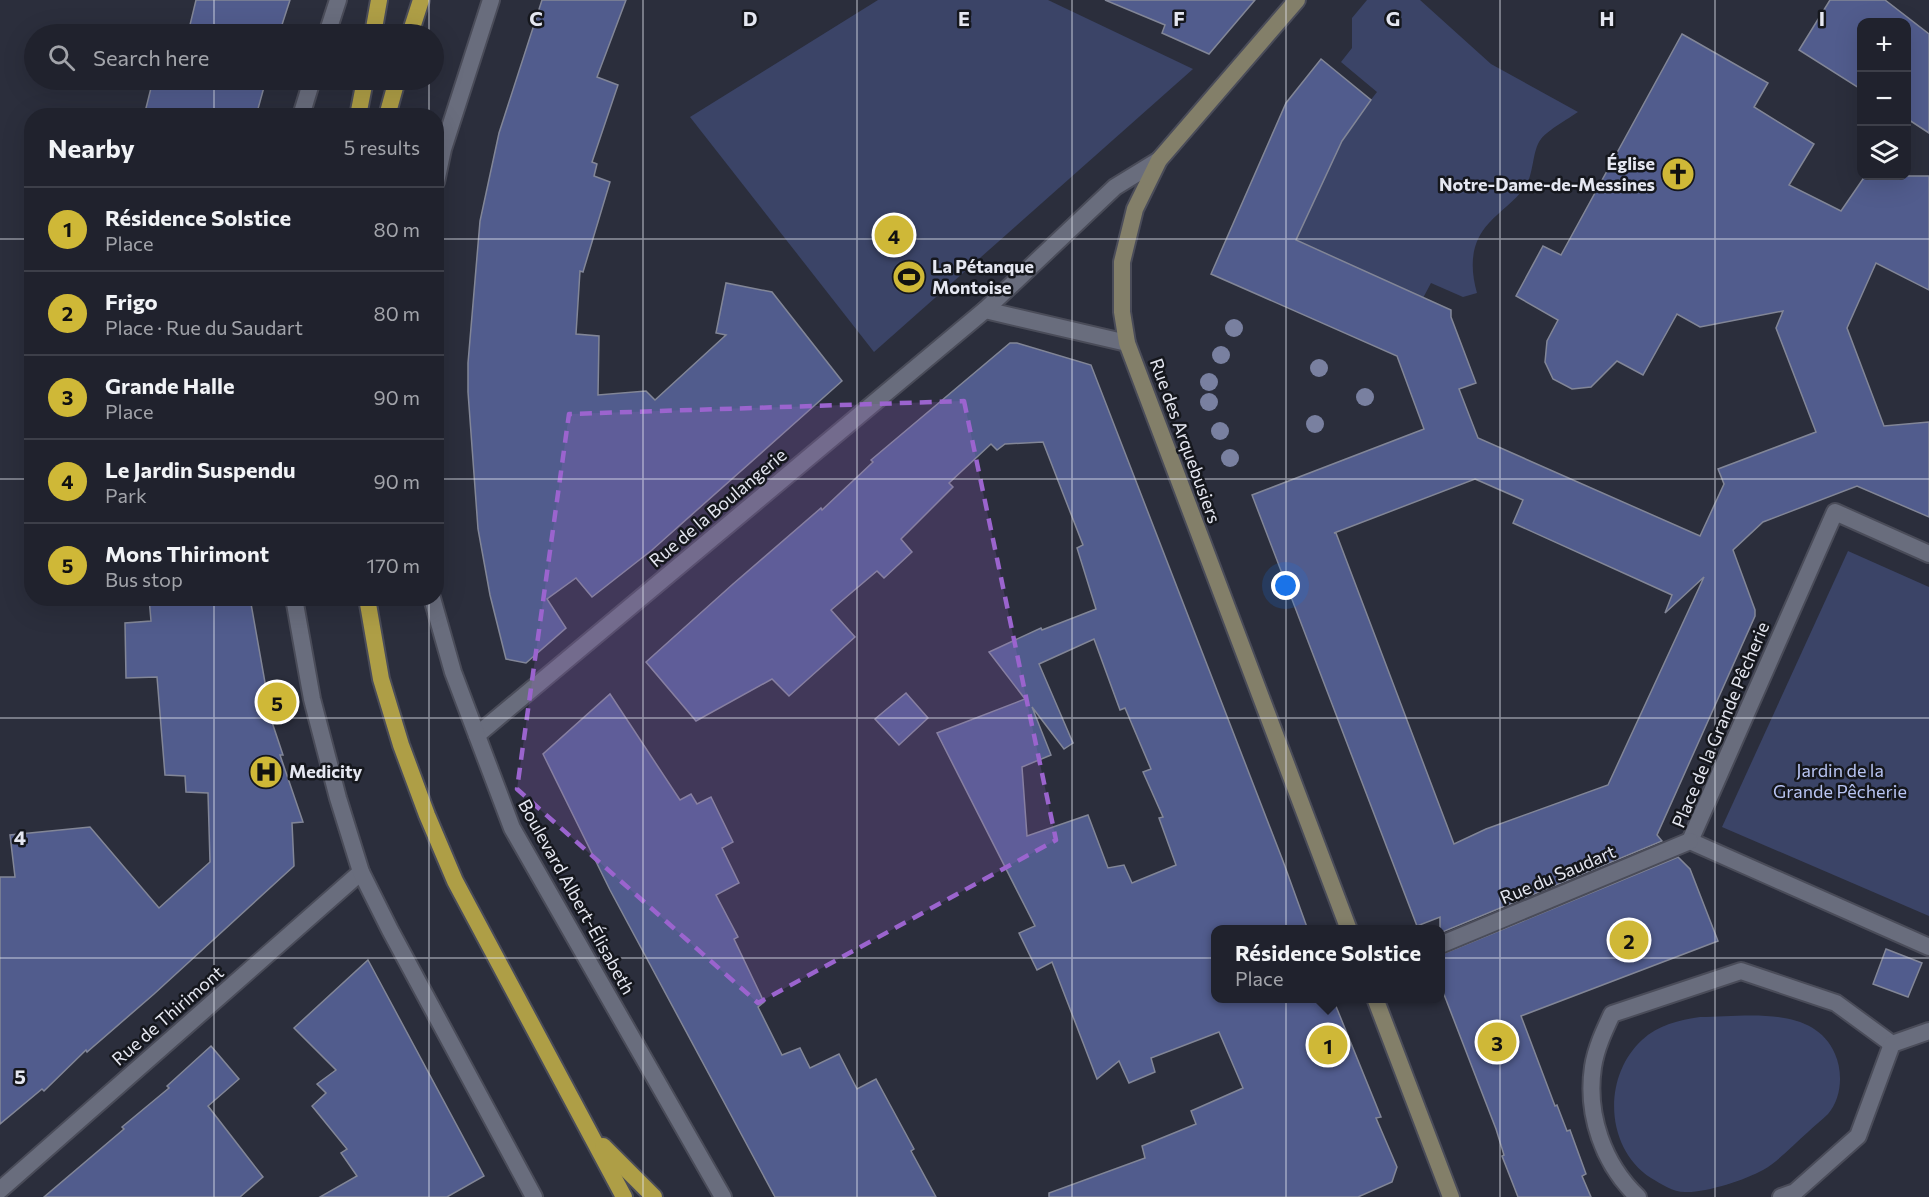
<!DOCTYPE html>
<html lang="en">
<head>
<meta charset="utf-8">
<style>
  body { margin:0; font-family:Commissioner,sans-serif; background:#282a35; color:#f1f3f6 }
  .controls { position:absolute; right:18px; top:18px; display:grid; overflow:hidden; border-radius:12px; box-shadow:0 6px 24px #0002 }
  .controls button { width:54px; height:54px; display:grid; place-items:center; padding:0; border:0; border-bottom:2px solid #3d3f49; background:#20222d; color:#f1f3f6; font:30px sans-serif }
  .you { position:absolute; left:1286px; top:586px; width:21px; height:21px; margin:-15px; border:4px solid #fff; border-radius:50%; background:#1a73e8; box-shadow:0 0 0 9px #1a73e833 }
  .badge { display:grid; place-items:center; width:39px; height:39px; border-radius:50%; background:#cfb837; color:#111; font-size:20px; font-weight:700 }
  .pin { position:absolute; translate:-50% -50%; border:3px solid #fff; box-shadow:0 2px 6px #0006 }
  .popup { position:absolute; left:1211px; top:925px; width:234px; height:78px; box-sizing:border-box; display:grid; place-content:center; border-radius:12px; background:#20222d; filter:drop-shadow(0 2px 4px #0005); font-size:20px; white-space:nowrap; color:#a2a4aa }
  .popup b { font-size:22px; color:#f1f3f6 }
  .popup::after { content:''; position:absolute; left:50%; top:100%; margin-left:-12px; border:12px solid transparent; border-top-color:#20222d }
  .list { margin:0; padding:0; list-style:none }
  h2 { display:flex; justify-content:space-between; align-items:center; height:78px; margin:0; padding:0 24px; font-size:26px }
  h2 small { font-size:20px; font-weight:400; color:#a2a4aa }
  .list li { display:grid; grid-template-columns:39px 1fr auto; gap:18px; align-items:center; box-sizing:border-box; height:84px; padding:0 24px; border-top:2px solid #3d3f49 }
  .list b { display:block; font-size:22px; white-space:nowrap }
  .list p { margin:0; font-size:20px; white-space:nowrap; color:#a2a4aa }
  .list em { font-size:20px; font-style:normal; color:#a2a4aa }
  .icon { flex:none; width:33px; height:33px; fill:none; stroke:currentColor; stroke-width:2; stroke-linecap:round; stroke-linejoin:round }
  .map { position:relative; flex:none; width:1929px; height:1197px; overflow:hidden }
  .search { position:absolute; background:#20222d; box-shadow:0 6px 24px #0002; left:24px; top:24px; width:420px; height:66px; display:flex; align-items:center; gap:15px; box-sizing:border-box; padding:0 21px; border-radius:33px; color:#a2a4aa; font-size:22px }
  .panel { position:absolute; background:#20222d; box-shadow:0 6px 24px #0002; left:24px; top:108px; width:420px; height:498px; border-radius:24px }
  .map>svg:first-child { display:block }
  .green { fill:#3b4467 }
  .building { fill:#515c8d; stroke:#828697; stroke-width:1.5; fill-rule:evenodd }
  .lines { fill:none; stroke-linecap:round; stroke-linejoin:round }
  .service-casing { stroke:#4a4c59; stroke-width:20 }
  .minor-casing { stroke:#4a4c59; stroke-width:20 }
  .tertiary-casing { stroke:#4a4c59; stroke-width:20 }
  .secondary-casing { stroke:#4a4c59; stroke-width:20 }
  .trunk-casing { stroke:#4a4c59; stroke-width:20 }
  .service { stroke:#696d7d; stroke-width:16 }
  .minor { stroke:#696d7d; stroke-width:16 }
  .tertiary { stroke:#696d7d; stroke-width:16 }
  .secondary { stroke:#837f69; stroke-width:16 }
  .trunk { stroke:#ae9e46; stroke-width:16 }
  .tree { fill:#7980a0 }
  .marked { fill:#9b64ce; fill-opacity:0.2; stroke:#9b64ce; stroke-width:4.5; stroke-dasharray:12 8; stroke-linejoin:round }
  .grid { fill:none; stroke:#e5e7f1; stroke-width:1.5; stroke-opacity:0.55 }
  .labels { text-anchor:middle; stroke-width:5; stroke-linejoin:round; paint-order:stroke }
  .poi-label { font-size:18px; font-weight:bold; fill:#e5e7f1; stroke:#15171d; text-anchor:start }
  .street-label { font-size:18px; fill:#e5e7f1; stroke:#15171d }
  .park-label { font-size:18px; fill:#b8c4f2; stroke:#15171d }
  .grid-label { font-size:20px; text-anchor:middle; font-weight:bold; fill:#e5e7f1; stroke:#15171d; stroke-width:5; stroke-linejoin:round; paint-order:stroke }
</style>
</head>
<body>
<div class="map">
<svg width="1929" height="1197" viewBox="0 0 1929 1197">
  <rect width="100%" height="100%" fill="#2b2e3c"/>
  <g class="green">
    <polygon points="878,0 1048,0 1193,69 874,352 690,117"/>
    <path d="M1367,0h53l71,64 87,48c-10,7 -30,18 -37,27 -9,11 -7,36 -16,48 -11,15 -24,23 -36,36 -19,20 -19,45 -12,70l-14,4 -32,-14 -8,15 -127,-58 48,-106 33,-42 -36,-30 11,-14v-30z"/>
    <polygon points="1848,551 1929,587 1929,916 1722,827"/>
    <path d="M1700,1017c44,0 114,-13 135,37 8,18 7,44 -7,60 -6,6 -14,12 -20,18 -14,12 -29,29 -45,38 -18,10 -58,23 -78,22 -12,0 -24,-8 -34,-14 -46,-30 -49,-101 -9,-138 16,-15 37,-20 58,-23z"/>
  </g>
  <g class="building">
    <polygon points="196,0 290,0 279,34 195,34 188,33"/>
    <polygon points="542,0 626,0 597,77 618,85 592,162 597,164 594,176 610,182 583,272 580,271 576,334 599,336 598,395 646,391 655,400 726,335 716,333 726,283 772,292 842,381 652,550 592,597 576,578 547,599 566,628 526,663 506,659 490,595 478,529 468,392 468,363 480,221 499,133"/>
    <polygon points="1105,0 1255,0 1209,54 1162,33 1165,25"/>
    <polygon points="1830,0 1885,0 1929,34 1929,133 1906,118 1906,22 1862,22 1862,90 1799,50"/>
    <path d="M1682,34l86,49 -14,24 60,37 -25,41 52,26 24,-35h64v114l-53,-27 -29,65 37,98 45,-4v95l-72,-31 -94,36 -30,28 22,60v6l-98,219 5,6 -222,92v-16l-23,9 -165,-431 172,-66 -27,-73 -186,-82 75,-171 35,-44 50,41 -29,41 -46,99 155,70v7l25,66 -17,6 19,49 222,98 24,-52 -6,-15 98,-37 -40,-104 7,-17 -83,16 -23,-13 -34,61 -26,-14 -26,26 -19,2 -19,-10 -8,-17 2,-21 11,-21 -42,-24 27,-50 18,9zM1475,479l48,21 -10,23 159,72 -7,18 39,-36 -96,208 -122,44 -32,15 -118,-311h-2z"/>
    <polygon points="153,80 266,80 256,116 144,116"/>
    <path d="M1010,343h7l74,22 192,496 25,69h-93v69h118l48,118 -5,1 21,49 -5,15 -34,15h-309v-4l96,-35 -3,-12 54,-22 -5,-13 52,-23 -24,-56 -68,26 4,14 -26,11 -10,-22 -22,18 -45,-117 -15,8 -18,-37 16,-7 -98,-193 88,-34 -36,-47 52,-24 1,2 54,-21 -19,-61 6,-3 -40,-103 -38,2 -8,6 -6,-6 -42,39 4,4 -52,52 11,13 -28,26 -7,-7 -46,39 24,27 -66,59 -17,-17 -76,42 -50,-59 87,-78 88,-76 1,2 51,-48 -2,-2zM1094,639l26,71 5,-2 26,61 -8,3 20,45 -4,1 17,47 -44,18 -8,-18 -16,3 -20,-53 -61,21 -5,-69 29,-12 -19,-48 32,42 9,-6 -34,-79z"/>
    <polygon points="149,598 250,598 272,722 283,755 280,755 303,822 292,823 294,866 154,994 87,1052 86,1050 44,1091 42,1089 0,1124 0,877 15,877 10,835 90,827 159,908 210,862 208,793 186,792 185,776 165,775 157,677 126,678 125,623 151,621"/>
    <polygon points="906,693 928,718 899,745 875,719"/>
    <polygon points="610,694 680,800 691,794 697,804 711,797 733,842 722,848 739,883 716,895 738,937 734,939 764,1002 758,1007 782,1055 800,1048 810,1068 839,1054 857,1089 876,1079 914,1149 911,1151 936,1197 775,1197 610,890 543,754"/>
    <polygon points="1678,857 1690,869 1718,941 1521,1016 1555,1106 1557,1105 1567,1131 1570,1130 1586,1174 1582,1176 1591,1197 1518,1197 1502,1156 1504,1155 1496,1129 1440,984 1440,955"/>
    <polygon points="1886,949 1922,963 1908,997 1873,984"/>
    <polygon points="368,960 484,1176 447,1197 320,1197 357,1176 341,1153 347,1149 312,1106 326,1093 317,1084 336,1070 294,1028"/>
    <polygon points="211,1046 239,1079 208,1106 263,1177 240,1197 44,1197 124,1129 122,1127 169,1088 167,1086"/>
  </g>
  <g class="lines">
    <defs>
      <g id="service">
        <path d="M1638,1197c-35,-33 -52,-83 -45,-130 3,-19 11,-36 19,-53l129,-43 95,32 56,41"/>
        <polyline points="1781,1197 1795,1192 1858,1136 1892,1044 1929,1031"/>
      </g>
      <g id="minor">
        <polyline points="985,310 1127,343"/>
        <polyline points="477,735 985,310 1115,187 1159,160"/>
        <polyline points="1690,841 1835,512 1929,554"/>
        <polyline points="1690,841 1929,947"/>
        <polyline points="1440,945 1690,841"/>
        <polyline points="0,1190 361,872"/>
      </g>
      <g id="tertiary">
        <polyline points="327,34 338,0"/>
        <polyline points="301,116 312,80"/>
        <polyline points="436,182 443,149 491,0"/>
        <polyline points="294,598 312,699 338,798 361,872 390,930 534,1197"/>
        <polyline points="432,598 453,672 512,828 723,1197"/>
      </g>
      <g id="secondary">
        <polyline points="1297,0 1159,160 1135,209 1122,262 1122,312 1127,343 1349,930"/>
        <polyline points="1375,998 1451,1197"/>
      </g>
      <g id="trunk">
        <polyline points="373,34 379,0"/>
        <polyline points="410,34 421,0"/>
        <polyline points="358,116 365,80"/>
        <polyline points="387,116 397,80"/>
        <polyline points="367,598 381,679 401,745 427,815 455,881 624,1197"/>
        <polyline points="603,1146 654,1197"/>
      </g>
    </defs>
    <use href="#service" class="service-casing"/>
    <use href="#minor" class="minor-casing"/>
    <use href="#tertiary" class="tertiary-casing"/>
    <use href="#secondary" class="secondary-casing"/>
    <use href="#trunk" class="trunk-casing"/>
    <use href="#service" class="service"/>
    <use href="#minor" class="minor"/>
    <use href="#tertiary" class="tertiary"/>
    <use href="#secondary" class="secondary"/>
    <use href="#trunk" class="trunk"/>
  </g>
  <g class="tree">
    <circle cx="1234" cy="328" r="9"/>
    <circle cx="1221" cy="355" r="9"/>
    <circle cx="1319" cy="368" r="9"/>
    <circle cx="1209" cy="382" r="9"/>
    <circle cx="1365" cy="397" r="9"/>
    <circle cx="1209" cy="402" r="9"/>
    <circle cx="1315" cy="424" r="9"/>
    <circle cx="1220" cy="431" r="9"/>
    <circle cx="1230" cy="458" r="9"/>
  </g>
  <path class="marked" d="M964,401l92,439 -298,163 -241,-214 52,-375z"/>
  <path class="grid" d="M214,0v34M429,0v34M643,0v1197M857,0v1197M1072,0v1197M1286,0v1197M1500,0v1197M1715,0v1197M214,80v36M429,80v36M0,239h32M436,239h1493M0,479h32M436,479h1493M214,598v599M429,598v599M0,718h1929M0,958h1929"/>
  <defs>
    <symbol id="church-disc" viewBox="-11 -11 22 22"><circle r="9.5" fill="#cfb837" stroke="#15171d"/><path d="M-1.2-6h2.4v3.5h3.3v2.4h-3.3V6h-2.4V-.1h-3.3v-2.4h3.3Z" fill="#111"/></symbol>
    <symbol id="stadium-disc" viewBox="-11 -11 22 22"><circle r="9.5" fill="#cfb837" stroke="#15171d"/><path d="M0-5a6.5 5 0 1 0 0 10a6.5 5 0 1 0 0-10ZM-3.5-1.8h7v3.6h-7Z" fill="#111"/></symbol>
    <symbol id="hospital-disc" viewBox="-11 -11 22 22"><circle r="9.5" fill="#cfb837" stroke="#15171d"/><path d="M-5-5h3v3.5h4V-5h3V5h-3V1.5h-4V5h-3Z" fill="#111"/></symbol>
  </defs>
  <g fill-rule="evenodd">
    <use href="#church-disc" x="1659" y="155" width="38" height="38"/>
    <use href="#stadium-disc" x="890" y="258" width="38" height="38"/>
    <use href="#hospital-disc" x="247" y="753" width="38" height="38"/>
  </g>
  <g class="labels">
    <g class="poi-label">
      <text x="1655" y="170" text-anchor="end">Église<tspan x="1655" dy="21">Notre-Dame-de-Messines</tspan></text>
      <text x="932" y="273">La Pétanque<tspan x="932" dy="21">Montoise</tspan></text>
      <text x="289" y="778">Medicity</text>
    </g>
    <g class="street-label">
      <text transform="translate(1185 441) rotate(70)" y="6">Rue des Arquebusiers</text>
      <text transform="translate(718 508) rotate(-40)" y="6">Rue de la Boulangerie</text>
      <text transform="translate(1721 725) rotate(-67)" y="6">Place de la Grande Pêcherie</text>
      <text transform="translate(1558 875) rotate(-23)" y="6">Rue du Saudart</text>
      <text transform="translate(576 897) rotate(61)" y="6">Boulevard Albert-Élisabeth</text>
      <text transform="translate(168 1016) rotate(-41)" y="6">Rue de Thirimont</text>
    </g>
    <g class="park-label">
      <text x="1840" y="777">Jardin de la<tspan x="1840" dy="21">Grande Pêcherie</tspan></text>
    </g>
  </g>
  <g class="grid-label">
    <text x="536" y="26">C</text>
    <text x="750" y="26">D</text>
    <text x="964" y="26">E</text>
    <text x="1179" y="26">F</text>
    <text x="1393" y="26">G</text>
    <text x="1607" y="26">H</text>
    <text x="1822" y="26">I</text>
    <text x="20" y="845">4</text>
    <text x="20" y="1084">5</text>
  </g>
</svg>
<div class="controls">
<button>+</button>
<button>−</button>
<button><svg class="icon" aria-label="layers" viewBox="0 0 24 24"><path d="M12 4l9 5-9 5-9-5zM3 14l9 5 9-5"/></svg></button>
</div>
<div class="you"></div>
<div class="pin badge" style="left:1328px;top:1045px">1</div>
<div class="popup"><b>Résidence Solstice</b>Place</div>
<div class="pin badge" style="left:1629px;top:940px">2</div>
<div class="pin badge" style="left:1497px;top:1042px">3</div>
<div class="pin badge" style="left:894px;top:235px">4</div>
<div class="pin badge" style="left:277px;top:702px">5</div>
<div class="search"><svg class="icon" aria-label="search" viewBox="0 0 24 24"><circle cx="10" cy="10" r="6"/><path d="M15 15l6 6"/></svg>Search here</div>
<section class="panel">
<h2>Nearby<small>5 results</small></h2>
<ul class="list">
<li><span class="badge">1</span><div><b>Résidence Solstice</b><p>Place</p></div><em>80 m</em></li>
<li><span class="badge">2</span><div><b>Frigo</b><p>Place · Rue du Saudart</p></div><em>80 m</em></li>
<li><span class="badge">3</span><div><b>Grande Halle</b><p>Place</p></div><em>90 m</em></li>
<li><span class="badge">4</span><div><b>Le Jardin Suspendu</b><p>Park</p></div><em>90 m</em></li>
<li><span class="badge">5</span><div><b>Mons Thirimont</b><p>Bus stop</p></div><em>170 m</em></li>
</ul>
</section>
</div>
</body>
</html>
